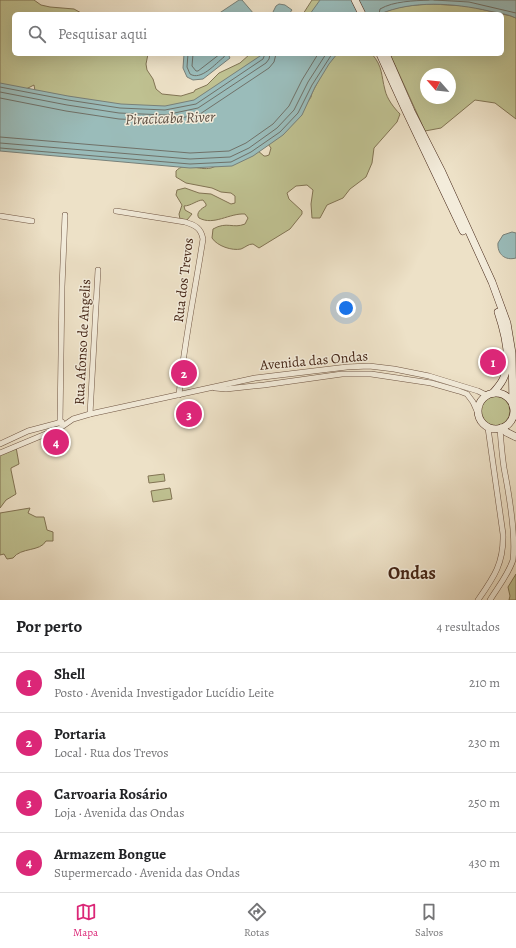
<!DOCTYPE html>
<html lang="pt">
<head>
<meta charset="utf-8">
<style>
  body { margin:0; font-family:Alegreya,serif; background:#f6f6f6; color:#202124 }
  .compass { position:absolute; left:420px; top:68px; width:36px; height:36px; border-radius:50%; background:#fff; box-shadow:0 4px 16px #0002; rotate:298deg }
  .you { position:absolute; left:346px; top:308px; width:14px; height:14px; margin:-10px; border:3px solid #fff; border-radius:50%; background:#1a73e8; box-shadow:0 0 0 6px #1a73e833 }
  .badge { display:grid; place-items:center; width:26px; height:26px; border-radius:50%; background:#db2777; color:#fff; font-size:13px; font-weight:700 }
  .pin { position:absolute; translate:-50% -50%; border:2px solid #fff; box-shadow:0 1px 4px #0006 }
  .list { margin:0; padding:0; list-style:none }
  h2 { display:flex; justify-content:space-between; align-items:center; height:52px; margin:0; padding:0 16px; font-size:17px }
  h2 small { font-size:13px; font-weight:400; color:#757577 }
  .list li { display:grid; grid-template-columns:26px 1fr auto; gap:12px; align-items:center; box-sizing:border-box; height:60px; padding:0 16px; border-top:1px solid #e0e0e0 }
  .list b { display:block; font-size:15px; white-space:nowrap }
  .list p { margin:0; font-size:13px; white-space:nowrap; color:#757577 }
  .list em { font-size:13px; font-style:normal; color:#757577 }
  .icon { flex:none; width:22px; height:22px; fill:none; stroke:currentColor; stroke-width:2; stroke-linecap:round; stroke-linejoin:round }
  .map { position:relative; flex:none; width:516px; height:600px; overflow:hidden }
  .search { position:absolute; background:#fff; box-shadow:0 4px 16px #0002; left:12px; right:12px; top:12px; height:44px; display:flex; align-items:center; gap:10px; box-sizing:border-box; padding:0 14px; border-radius:6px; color:#757577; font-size:15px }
  .sheet { height:292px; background:#fff }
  nav { display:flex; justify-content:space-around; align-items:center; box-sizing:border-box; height:56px; border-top:1px solid #e0e0e0; background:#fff; font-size:11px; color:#757577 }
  nav a { display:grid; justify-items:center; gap:2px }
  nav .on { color:#db2777 }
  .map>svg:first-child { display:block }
  .green { fill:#bfc191; stroke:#827454; fill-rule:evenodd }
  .water { fill:#9abcba; stroke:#788079 }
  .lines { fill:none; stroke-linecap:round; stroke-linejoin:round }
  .shore { stroke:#707168; stroke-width:1 }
  .street-casing { stroke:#6f5543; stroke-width:6 }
  .secondary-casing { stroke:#452617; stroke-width:8 }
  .street { stroke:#f3ecdb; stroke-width:5 }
  .secondary { stroke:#f3ecdb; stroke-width:7 }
  .labels { text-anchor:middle; stroke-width:3; stroke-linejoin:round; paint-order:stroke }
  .street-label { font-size:14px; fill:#452617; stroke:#f3ecdb }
  .water-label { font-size:15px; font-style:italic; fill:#5a4c40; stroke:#f3ecdb }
  .district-label { font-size:18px; font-weight:bold; fill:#452617; stroke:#f3ecdb }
</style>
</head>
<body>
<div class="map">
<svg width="516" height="600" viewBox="0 0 516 600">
  <rect width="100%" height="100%" fill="#ede1c7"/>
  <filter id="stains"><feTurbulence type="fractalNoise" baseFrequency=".005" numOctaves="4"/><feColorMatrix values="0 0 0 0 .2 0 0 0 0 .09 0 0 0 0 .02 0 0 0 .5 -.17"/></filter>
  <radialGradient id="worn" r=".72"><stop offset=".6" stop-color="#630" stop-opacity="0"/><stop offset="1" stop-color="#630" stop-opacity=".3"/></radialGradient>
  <g class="green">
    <polygon points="0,0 34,0 41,5 50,7 74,9 83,14 14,14 14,54 148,54 146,64 147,70 153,79 156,89 162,94 181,96 194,92 195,90 207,85 219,73 240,63 250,54 282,54 176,115 35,91 34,85 26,89 0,85"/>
    <polygon points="312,0 323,0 317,14 303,14"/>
    <path d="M431,4l37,2 43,10 5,2v101l-21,-16 -20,-3 -34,28 -16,3 -35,-77h112v-40h-122c16,-8 33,-9 51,-10zM426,74h24v24h-24z"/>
    <path d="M332,54h40c11,13 9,21 13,36 2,9 9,18 15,24l-3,8 -23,26 -2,15 -6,14 -16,12 -7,9 -16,7 -7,13h-8l-1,-14 2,-14 -6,-5 -11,1 -9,7 2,6 13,12v3l-12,15 -31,19 -6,-4c-5,0 -7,3 -12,5 -9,2 -24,-3 -29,-11l1,-9c14,-8 20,0 32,-5l3,-6 -3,-4c-16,-1 -31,12 -46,4 -4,-5 3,-10 7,-12v-2l-3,-4c-6,0 -12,6 -19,6l1,4 7,4 -5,6 -7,-1 -1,-5 3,-9 -6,-10 1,-5 8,-2 14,5 12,1 20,10 4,-1v-7l-4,-3 -10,-1 -9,-4 -26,-5 -10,-6v-6c9,-10 23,0 35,-3l46,-18 7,6h2l3,-1 2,-7 -3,-4 26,-21 17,-26 1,-4z"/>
    <circle cx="495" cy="411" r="15"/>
    <polygon points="16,447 19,464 11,468 11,470 16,494 6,500 0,508 0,455"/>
    <polygon points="164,474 165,481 149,483 148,476"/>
    <polygon points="170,488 172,499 153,502 151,491"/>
    <path d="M30,508l-2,5 8,4h8l3,13 6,2v9h-7c-6,11 -25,6 -33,17l-6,1 -3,-5 -4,1v-42z"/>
    <polygon points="516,574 516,600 509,600 510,596 508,587"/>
  </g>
  <g class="water">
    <polygon points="239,0 242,0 254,14 218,14"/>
    <path d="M320,0h196v18c-8,-4 -18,-5 -27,-7 -35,-8 -76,-11 -109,3h-70z"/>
    <polygon points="279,4 285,5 292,10 289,14 272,14 276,6"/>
    <polygon points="184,54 228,54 230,58 203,79 193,80 187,77 183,68"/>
    <polygon points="263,54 337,54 329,64 315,87 302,115 283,135 253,156 232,166 190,168 0,151 0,83 68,96 121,104 165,106 194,100"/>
    <path d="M512,232l4,1v25c-11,3 -19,-4 -18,-15l5,-8z"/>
  </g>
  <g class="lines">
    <g class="shore">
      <polyline points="434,0 469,2 516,13"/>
      <path d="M379,14l1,-5c14,-8 33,-8 49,-9"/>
      <path d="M188,54l-1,13 3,7c11,7 25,-10 34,-17l1,-3"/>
      <polyline points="193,54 192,66 196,71 198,71 220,54"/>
      <polyline points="0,87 68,100 120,108 165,110 196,104 263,59 265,54"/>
      <polyline points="0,92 67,105 119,113 165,115 198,108 266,63 269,59 270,54"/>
      <polyline points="0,98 66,111 119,119 166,121 200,114 269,68 274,62 276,54"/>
      <polyline points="0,137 190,153 229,151 246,143 273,124 289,106 302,80 318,54"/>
      <polyline points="0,143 190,159 230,157 249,148 277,128 294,110 308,82 326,54"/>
      <polyline points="0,148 190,164 231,162 251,152 280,132 298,113 312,85 332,54"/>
    </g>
    <defs>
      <g id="street">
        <path d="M116,211l69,11c10,3 16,6 18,17 -8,52 -19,104 -24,156"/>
        <polyline points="0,216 32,221"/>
        <polyline points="215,388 226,389 264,385 342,374 371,374 431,383 459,391 467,394 473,402 477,411"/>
        <polyline points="90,414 98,270"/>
        <polyline points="60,422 62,287 65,215"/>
        <polyline points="0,444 28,431 62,422"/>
        <polyline points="0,453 60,428 73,419 90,414 255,378 347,367 369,366 394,369 429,376 478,391 486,395"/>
        <path d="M478,600c16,-23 26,-37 25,-66l-15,-106"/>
        <path d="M490,600c8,-13 18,-25 23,-40 3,-24 -4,-66 -9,-92 -2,-13 -3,-26 -4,-39"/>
      </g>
      <g id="secondary">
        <polyline points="355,0 362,14"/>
        <polyline points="380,54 406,111 463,231"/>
        <polyline points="386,54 411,111 441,170 492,282 507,323 512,353 513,406"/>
        <circle cx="496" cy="411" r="18"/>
        <path d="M493,393c4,-5 9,-10 11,-16 8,-18 0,-47 -6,-65"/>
        <polyline points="501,428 506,432 516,437"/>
      </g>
    </defs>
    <use href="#street" class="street-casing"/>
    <use href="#secondary" class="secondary-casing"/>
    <use href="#street" class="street"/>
    <use href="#secondary" class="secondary"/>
  </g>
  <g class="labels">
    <g class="street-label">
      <text transform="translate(183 280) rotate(-83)" y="5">Rua dos Trevos</text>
      <text transform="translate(82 342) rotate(-87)" y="5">Rua Afonso de Angelis</text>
      <text transform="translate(314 360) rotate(-5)" y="5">Avenida das Ondas</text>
    </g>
    <g class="water-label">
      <text transform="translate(170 118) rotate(-2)" y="5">Piracicaba River</text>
    </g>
    <g class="district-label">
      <text x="412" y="579">Ondas</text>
    </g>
  </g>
  <rect width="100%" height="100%" filter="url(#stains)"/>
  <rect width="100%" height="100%" fill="url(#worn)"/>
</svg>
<svg class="compass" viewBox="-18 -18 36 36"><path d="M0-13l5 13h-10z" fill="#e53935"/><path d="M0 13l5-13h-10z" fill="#757577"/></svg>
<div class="you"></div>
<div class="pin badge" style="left:493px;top:362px">1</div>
<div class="pin badge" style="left:184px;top:373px">2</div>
<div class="pin badge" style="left:189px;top:414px">3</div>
<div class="pin badge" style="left:56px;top:442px">4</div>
<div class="search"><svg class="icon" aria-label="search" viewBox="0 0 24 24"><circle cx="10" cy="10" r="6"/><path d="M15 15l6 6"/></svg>Pesquisar aqui</div>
</div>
<section class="sheet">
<h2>Por perto<small>4 resultados</small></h2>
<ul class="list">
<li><span class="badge">1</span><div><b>Shell</b><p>Posto · Avenida Investigador Lucídio Leite</p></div><em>210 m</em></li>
<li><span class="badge">2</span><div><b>Portaria</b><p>Local · Rua dos Trevos</p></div><em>230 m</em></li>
<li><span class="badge">3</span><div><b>Carvoaria Rosário</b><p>Loja · Avenida das Ondas</p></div><em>250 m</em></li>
<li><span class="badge">4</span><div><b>Armazem Bongue</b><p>Supermercado · Avenida das Ondas</p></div><em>430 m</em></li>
</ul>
</section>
<nav>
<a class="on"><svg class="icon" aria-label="map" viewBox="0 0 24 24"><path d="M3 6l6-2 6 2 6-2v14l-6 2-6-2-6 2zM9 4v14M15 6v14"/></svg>Mapa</a>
<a><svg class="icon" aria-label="directions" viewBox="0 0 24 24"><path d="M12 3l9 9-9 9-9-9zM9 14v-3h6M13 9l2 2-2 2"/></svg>Rotas</a>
<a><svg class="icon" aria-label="saved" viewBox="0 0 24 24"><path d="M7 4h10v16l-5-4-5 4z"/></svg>Salvos</a>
</nav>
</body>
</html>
